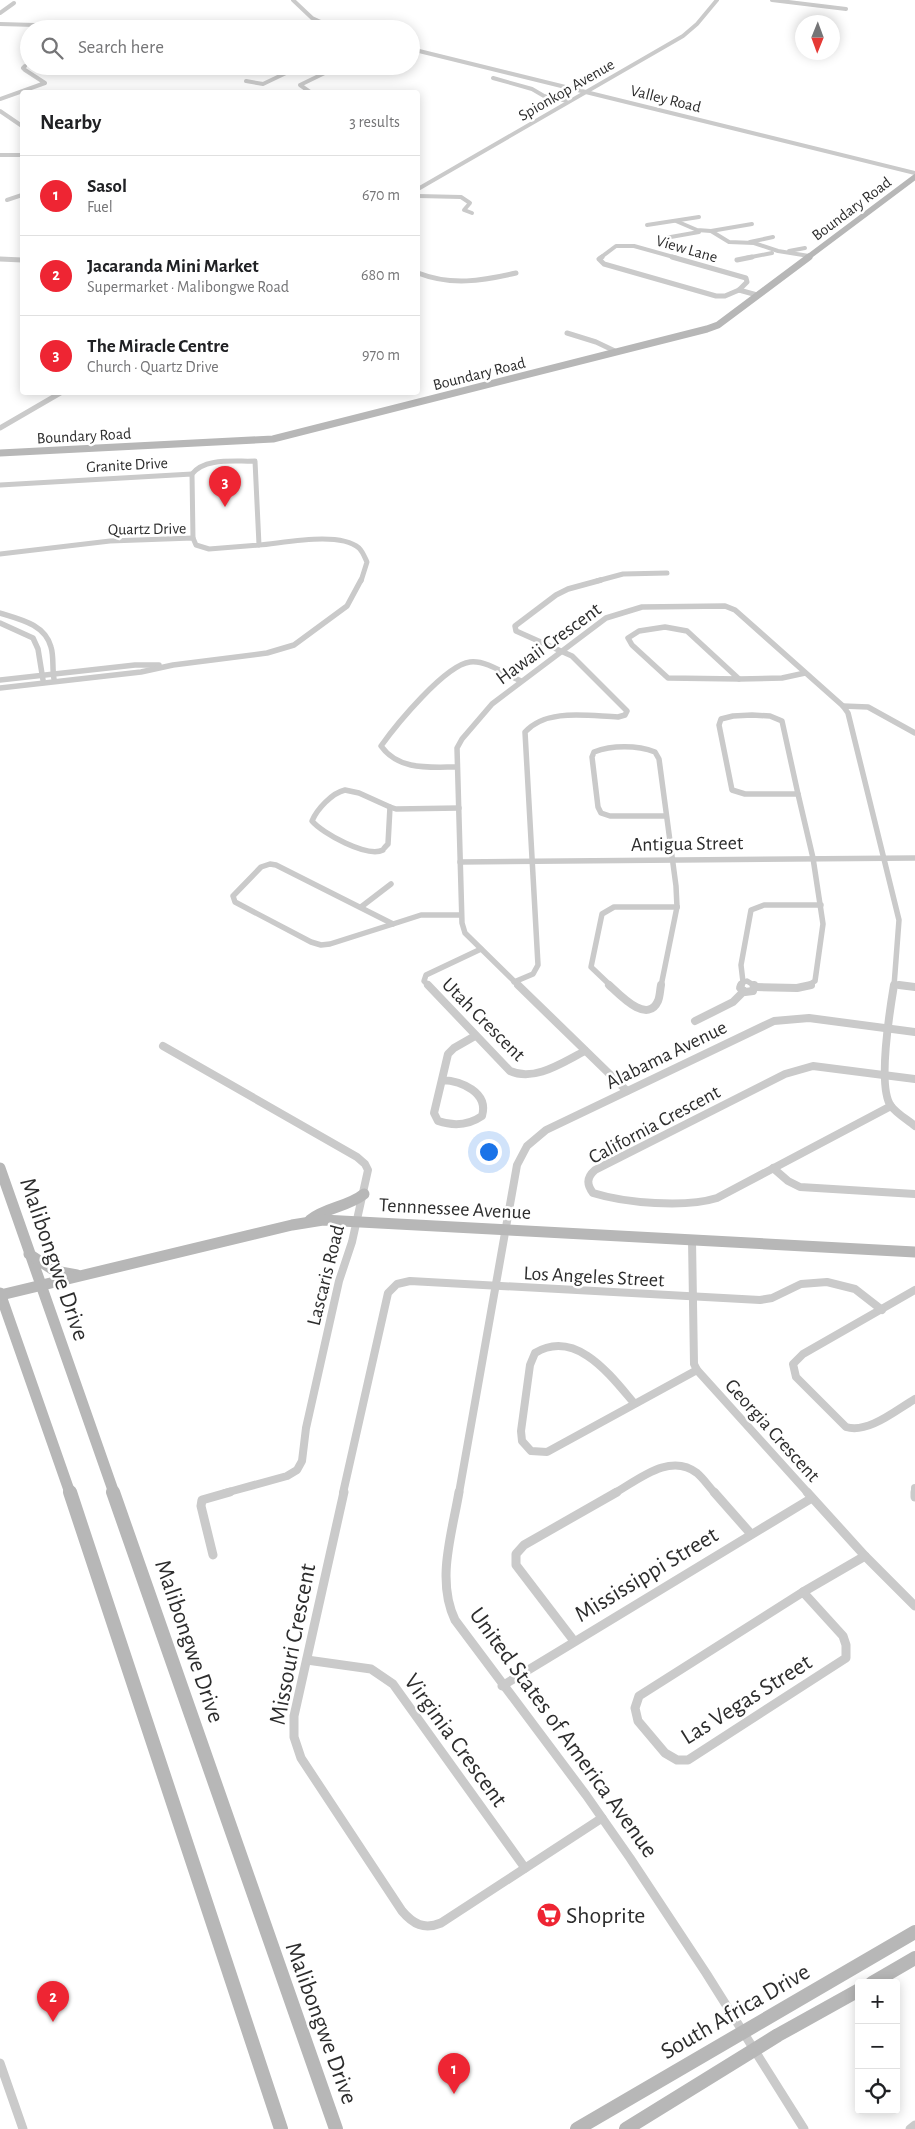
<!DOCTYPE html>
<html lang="en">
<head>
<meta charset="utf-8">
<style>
  body { margin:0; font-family:"Alegreya Sans",sans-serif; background:#f6f6f6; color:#202124 }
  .controls { position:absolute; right:15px; bottom:15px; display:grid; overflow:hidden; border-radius:5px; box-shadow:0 2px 12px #0003 }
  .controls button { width:45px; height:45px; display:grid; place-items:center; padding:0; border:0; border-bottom:1px solid #e0e0e0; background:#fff; color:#202124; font:25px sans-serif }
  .compass { position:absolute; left:795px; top:15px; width:45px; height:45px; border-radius:50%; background:#fff; box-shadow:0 2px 12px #0003; rotate:181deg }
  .you { position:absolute; left:488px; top:1151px; width:18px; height:18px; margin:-12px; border:4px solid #fff; border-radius:50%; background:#1a73e8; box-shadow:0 0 0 8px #1a73e833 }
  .badge { display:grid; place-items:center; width:32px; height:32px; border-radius:50%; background:#ee2533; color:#fff; font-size:16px; font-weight:700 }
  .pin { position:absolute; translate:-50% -41px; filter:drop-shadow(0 1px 2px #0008) }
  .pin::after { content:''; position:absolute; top:26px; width:18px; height:15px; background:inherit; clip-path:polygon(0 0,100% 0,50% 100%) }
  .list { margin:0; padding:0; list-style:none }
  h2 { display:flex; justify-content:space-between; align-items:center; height:65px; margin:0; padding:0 20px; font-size:21px }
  h2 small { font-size:16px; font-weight:400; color:#757577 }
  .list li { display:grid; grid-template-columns:32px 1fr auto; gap:15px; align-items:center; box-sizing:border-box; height:80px; padding:0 20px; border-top:1px solid #e0e0e0 }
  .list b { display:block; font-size:19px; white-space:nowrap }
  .list p { margin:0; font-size:16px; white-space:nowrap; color:#757577 }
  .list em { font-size:16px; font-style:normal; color:#757577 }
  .icon { flex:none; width:28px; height:28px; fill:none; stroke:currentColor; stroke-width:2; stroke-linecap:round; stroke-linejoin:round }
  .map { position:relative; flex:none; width:915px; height:2129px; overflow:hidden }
  .search { position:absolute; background:#fff; box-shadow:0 2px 12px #0003; left:20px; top:20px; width:400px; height:55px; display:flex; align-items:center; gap:12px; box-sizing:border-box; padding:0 18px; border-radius:28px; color:#757577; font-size:19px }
  .panel { position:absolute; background:#fff; box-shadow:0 2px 12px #0003; left:20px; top:90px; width:400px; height:305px; border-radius:5px }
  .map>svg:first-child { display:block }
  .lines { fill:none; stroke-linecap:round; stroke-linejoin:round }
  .street-far4 { stroke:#cacaca; stroke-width:4 }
  .street-far3 { stroke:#cacaca; stroke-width:5 }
  .street-far2 { stroke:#cacaca; stroke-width:5.5 }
  .street-far1 { stroke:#cacaca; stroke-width:8 }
  .street { stroke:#cacaca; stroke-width:9 }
  .secondary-far3 { stroke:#b7b7b7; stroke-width:5.5 }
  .secondary-far2 { stroke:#b7b7b7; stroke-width:7 }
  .secondary-far1 { stroke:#b7b7b7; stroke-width:11 }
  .secondary { stroke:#b7b7b7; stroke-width:14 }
  .labels { text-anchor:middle; stroke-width:5; stroke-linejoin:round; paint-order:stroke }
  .far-street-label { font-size:16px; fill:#2d2d2d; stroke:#fff }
  .street-label { font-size:20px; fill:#2d2d2d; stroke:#fff }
  .near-street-label { font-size:24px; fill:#2d2d2d; stroke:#fff }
  .near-poi-label { font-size:24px; fill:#2d2d2d; stroke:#fff; text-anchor:start }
</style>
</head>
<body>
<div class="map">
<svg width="915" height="2129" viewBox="0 0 915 2129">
  <rect width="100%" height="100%" fill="#fff"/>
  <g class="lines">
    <g class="street-far4">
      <polyline points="293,0 312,18 336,29"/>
      <polyline points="772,0 846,9"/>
      <polyline points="0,13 14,3"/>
      <polyline points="0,24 35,25"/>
      <polyline points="411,49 915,173"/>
      <polyline points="493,78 532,89 544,96 568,101"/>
      <polyline points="246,81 263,84 286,73 318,66"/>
      <polyline points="310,92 300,85 335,68 345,66"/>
      <polyline points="0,99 45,83 25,70 23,68 25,66"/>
      <polyline points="0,111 22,126"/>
      <polyline points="0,155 22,155"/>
      <polyline points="418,189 683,36 697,24 717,0"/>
      <polyline points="418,196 461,197 470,203 464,210 472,213"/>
      <polyline points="7,200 22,195"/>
      <polyline points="676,221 697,230 711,231 729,242 754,243 778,251 809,256"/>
      <polyline points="647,225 699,217"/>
      <polyline points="711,231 752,224"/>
      <polyline points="665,238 699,232"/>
      <polyline points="750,242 773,237"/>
      <polyline points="789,251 805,248"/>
      <polyline points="600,258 616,246 634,246 677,258"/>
      <polyline points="746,258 772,253"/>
    </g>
    <g class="street-far3">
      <polyline points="602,257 599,259 604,264 716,296 725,296 739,290"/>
      <polyline points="672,257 746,278 747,282 739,290"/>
      <polyline points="0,259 22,260"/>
      <polyline points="737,260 752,257"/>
      <path d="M418,273c33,13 64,8 98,0"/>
      <polyline points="739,290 757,295"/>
      <polyline points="567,333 596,342 617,352"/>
      <polyline points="0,428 62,392"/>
      <polyline points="0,485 192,474 193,538"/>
      <path d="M259,545c25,-2 80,-14 100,3 4,4 6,10 8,14l-6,19"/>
      <path d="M0,554l110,-13 83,-3 3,7 13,4 50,-4 -4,-84c-19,1 -50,-4 -63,13"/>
      <polyline points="597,581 623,574 667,573"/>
    </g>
    <g class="street-far2">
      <path d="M0,613c19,6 45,11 51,34 3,10 1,21 3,32"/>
      <polyline points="0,623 33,638 38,649 43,680"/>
      <polygon points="665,627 687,631 739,679 668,678 632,645 628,638 639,631"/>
      <polyline points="739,679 782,678 805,673"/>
      <polyline points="0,680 135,665 159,665"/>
      <polyline points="0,688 141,672 173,665 267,653 294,645 347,606 361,580"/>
      <polyline points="843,706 868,707 915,733"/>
      <polygon points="752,715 770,716 782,721 798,794 745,794 732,790 719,725 721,719 733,716"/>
      <path d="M457,767c-27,0 -58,4 -76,-21 15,-21 64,-81 89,-84 17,-2 36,13 51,19"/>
      <path d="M345,790l14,3 31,14 -2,37c0,0 -5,5 -5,6 -16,8 -61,-17 -71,-29 5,-12 20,-28 33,-31z"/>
      <polyline points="798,794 813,858 823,924 815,981 807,986"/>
      <polyline points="390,807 396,809 459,808"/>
      <path d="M665,816h-55l-9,-3 -3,-6 -6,-50 2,-5c18,-7 43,-7 61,0l4,7 17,127 1,21"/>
      <polyline points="460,862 915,858"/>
      <polygon points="270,864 276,865 393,924 330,944 321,945 311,942 235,902 233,896 261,867"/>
      <polyline points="361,907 391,884"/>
      <polyline points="393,924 421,915 461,915"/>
      <path d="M514,982l19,-8 5,-9 -13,-233c22,-24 63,-16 93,-15l7,-2 2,-4 -55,-55 -56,-25 -1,-5 41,-31 12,-6 33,-9"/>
      <polyline points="743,982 741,965 751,910 764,905 821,905"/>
      <polyline points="894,984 907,986"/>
      <polyline points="429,986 424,981 426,975 481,949"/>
      <polyline points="519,986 465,933 462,923 457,748 462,739 492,704 606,618 642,607 725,606 735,610 843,706 848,713 899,920 894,986"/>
      <polyline points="611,986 591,967 602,914 614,907 677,907"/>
      <polyline points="661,986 677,907"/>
      <polyline points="740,986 741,983 747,981 755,986"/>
    </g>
    <g class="street-far1">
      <path d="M428,985l82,86c25,11 53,-9 75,-20"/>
      <polyline points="518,985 627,1091"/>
      <path d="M609,985c10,9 38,40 49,16 2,-5 2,-11 3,-16"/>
      <polyline points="741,985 740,988 745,992 753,991 754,985"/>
      <path d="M894,985c-4,24 -17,102 -3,121 6,8 17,14 24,20"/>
      <polyline points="899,985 915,987"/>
      <polyline points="756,987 797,988 811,985"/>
      <polyline points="695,1021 733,1002 744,991"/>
      <polyline points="163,1046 357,1157 365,1164 368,1170 352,1242 339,1281 306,1428 302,1461 297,1470 287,1476 225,1493"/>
      <path d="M442,1080c19,1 47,12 40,36 -13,9 -29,10 -44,5l-4,-8 14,-59 6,-6 21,-12"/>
      <path d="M891,1106l-174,92c-32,10 -92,5 -124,-5 -7,-9 -6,-16 2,-23l190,-96 28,-8 102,13"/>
      <polyline points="773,1168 788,1181 800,1187 915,1194"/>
      <polyline points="692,1240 694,1364 697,1370 808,1493"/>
      <path d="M915,1290l-112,64 -10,10 3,13 50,50c22,7 50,-17 69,-28"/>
      <path d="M634,1403c-23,-27 -58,-75 -99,-50l-5,12 -9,66 1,10 9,10 16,1 150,-82"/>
      <polyline points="915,1488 915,1493"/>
      <polyline points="343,1493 388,1293 397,1284 410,1281 760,1300 772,1298 801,1284 827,1282 855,1289 882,1310"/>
      <polyline points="459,1493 517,1165 527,1146 546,1130 774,1021 809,1018 915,1032"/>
      <path d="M615,1493c23,-13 55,-41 82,-20 7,6 12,14 18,20"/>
    </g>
    <g class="street">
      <path d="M344,1492l-50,224v21l7,21 101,153c11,13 22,19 39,12l161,-105"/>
      <path d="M459,1492c-7,42 -23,88 -4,128l131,175 44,63 76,115 98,156"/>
      <polyline points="714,1492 751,1534"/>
      <polyline points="807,1492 865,1556 915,1606"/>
      <polyline points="915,1492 915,1497"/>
      <polyline points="213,1555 201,1506 202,1500 230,1492"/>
      <polygon points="803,1592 843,1636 846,1645 846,1658 688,1760 677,1760 665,1753 638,1721 635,1708 639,1696"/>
      <polyline points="803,1592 865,1556"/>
      <polyline points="574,1641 516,1565 516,1554 524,1545 617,1492"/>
      <polyline points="307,1660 371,1669 393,1684 525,1868"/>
      <polyline points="502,1686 812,1498"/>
      <polyline points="0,2063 23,2129"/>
      <polyline points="910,2129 915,2125"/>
    </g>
    <polyline class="secondary-far3" points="807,258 915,177"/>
    <polyline class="secondary-far2" points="0,453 273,439 707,329 718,325 809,257"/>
    <g class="secondary-far1">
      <polyline points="0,1168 114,1493"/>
      <path d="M310,1220c16,-13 38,-13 54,-26"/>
      <polyline points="29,1254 55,1271 77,1275"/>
      <polyline points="0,1293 70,1493"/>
      <polyline points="1,1295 292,1225 323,1220 915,1252"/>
    </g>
    <g class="secondary">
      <polyline points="70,1492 281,2129"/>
      <polyline points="113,1492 336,2129"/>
      <polyline points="872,1983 915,1958"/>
      <polyline points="577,2129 915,1932"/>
      <polyline points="626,2129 778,2035 859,1990"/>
    </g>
  </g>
  <defs>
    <symbol id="supermarket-disc" viewBox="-11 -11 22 22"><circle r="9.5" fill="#ee2533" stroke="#fff"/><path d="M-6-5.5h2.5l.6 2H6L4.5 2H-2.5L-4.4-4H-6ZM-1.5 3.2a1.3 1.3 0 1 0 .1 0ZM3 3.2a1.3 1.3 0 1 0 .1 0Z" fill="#fff"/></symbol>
  </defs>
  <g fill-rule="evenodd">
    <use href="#supermarket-disc" x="535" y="1901" width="28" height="28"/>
  </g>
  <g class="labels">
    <g class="far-street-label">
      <text transform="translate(566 89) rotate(-30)" y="6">Spionkop Avenue</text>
      <text transform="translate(666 98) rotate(14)" y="6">Valley Road</text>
      <text transform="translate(851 208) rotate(-37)" y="6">Boundary Road</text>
      <text transform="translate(687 248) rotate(16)" y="6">View Lane</text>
      <text transform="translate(479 373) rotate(-14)" y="6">Boundary Road</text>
      <text transform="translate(84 435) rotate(-3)" y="6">Boundary Road</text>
      <text transform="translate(127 464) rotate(-3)" y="6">Granite Drive</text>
      <text transform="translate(147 528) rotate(-1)" y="6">Quartz Drive</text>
    </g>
    <g class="street-label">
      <text transform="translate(548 643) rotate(-36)" y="7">Hawaii Crescent</text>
      <text transform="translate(687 843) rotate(-1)" y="7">Antigua Street</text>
      <text transform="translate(484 1019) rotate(45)" y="7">Utah Crescent</text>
      <text transform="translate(666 1054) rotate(-26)" y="7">Alabama Avenue</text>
      <text transform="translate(654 1124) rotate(-28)" y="7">California Crescent</text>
      <text transform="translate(455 1208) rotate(3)" y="7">Tennnessee Avenue</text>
      <text transform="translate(325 1275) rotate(-76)" y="7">Lascaris Road</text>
      <text transform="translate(594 1276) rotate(3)" y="7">Los Angeles Street</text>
      <text transform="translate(773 1430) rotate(48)" y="7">Georgia Crescent</text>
    </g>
    <g class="near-street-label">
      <text transform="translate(55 1259) rotate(71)" y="8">Malibongwe Drive</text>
      <text transform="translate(646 1574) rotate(-31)" y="8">Mississippi Street</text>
      <text transform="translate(190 1641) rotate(71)" y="8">Malibongwe Drive</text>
      <text transform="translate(292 1644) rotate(-79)" y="8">Missouri Crescent</text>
      <text transform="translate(746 1699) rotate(-32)" y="8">Las Vegas Street</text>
      <text transform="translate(564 1732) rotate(54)" y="8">United States of America Avenue</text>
      <text transform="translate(456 1740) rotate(54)" y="8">Virginia Crescent</text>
      <text transform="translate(735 2011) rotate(-30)" y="8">South Africa Drive</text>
      <text transform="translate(322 2023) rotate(70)" y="8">Malibongwe Drive</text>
    </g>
    <g class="near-poi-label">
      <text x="566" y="1923">Shoprite</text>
    </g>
  </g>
</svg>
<div class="controls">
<button>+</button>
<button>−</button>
<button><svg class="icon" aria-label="locate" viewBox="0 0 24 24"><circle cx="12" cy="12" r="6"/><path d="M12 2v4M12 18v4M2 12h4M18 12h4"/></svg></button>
</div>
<svg class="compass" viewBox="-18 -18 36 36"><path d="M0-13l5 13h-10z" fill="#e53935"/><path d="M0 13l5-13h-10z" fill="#757577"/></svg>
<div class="you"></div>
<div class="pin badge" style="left:454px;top:2094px">1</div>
<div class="pin badge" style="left:53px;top:2022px">2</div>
<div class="pin badge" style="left:225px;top:507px">3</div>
<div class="search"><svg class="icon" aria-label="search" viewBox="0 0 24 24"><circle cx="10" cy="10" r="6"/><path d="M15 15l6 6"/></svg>Search here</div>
<section class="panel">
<h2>Nearby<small>3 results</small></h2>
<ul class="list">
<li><span class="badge">1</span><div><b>Sasol</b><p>Fuel</p></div><em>670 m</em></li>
<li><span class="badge">2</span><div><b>Jacaranda Mini Market</b><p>Supermarket · Malibongwe Road</p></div><em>680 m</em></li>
<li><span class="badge">3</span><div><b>The Miracle Centre</b><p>Church · Quartz Drive</p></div><em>970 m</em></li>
</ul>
</section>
</div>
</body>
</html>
